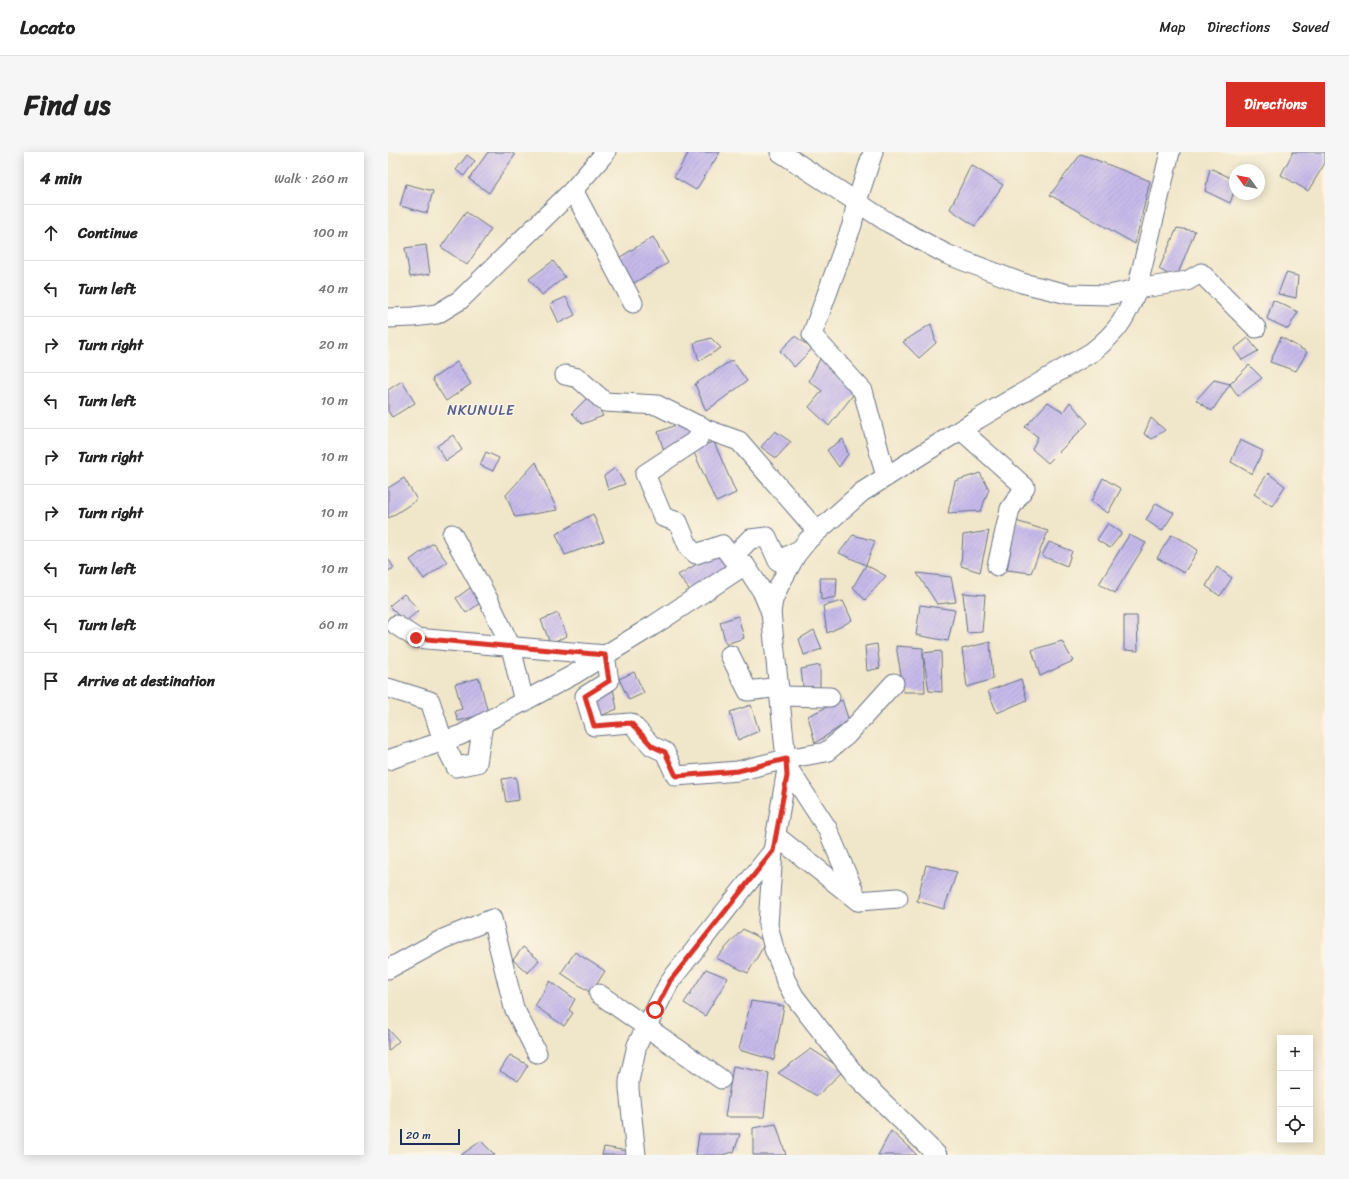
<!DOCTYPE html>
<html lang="en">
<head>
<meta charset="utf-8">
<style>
  body { margin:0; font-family:Sriracha,sans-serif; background:#f6f6f6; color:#222 }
  .controls { position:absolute; right:12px; bottom:12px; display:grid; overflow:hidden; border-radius:0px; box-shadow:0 2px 10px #0003 }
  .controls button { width:36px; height:36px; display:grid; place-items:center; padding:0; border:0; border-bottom:1px solid #e0e0e0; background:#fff; color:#222; font:20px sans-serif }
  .compass { position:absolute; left:841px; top:12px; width:36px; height:36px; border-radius:50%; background:#fff; box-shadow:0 2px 10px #0003; rotate:303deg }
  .scale { position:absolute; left:12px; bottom:10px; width:60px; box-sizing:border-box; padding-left:4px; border:2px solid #1b2f5e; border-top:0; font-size:11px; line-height:14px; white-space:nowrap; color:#1b2f5e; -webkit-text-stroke:3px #fcf5e5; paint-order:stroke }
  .stop { position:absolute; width:12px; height:12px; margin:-9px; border:3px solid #d93025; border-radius:50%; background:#fff }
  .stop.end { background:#d93025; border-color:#fff; box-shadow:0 1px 4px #0008 }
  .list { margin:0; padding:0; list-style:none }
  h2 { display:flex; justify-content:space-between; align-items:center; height:52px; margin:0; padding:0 16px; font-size:17px }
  h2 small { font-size:13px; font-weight:400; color:#767676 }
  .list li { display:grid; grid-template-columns:26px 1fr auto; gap:12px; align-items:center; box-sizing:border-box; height:56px; padding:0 16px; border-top:1px solid #e0e0e0 }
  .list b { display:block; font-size:15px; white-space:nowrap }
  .list em { font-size:13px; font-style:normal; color:#767676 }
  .icon { flex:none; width:22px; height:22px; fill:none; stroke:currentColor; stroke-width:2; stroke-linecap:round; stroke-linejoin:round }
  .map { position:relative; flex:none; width:937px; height:1003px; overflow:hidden; border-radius:0px }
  header { display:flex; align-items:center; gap:24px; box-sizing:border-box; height:56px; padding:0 20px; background:#fff; border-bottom:1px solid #e0e0e0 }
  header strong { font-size:19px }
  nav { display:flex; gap:22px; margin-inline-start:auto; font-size:14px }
  .intro { display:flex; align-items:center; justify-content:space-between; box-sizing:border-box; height:96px; padding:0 24px }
  h1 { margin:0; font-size:28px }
  .button { padding:10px 18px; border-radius:0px; background:#d93025; color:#fff; font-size:14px; font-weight:700 }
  main { display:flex; gap:24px; padding:0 24px }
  aside { flex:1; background:#fff; border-radius:0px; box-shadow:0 2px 10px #0003 }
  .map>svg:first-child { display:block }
  .building { fill:url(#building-hatch) }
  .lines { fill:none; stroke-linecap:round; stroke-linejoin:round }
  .minor-casing { stroke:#666f83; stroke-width:21 }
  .minor { stroke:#fff; stroke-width:19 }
  .route { stroke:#d93025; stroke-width:5 }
  .labels { text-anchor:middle; stroke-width:3; stroke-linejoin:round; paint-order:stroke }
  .quarter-label { font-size:14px; letter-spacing:1px; fill:#57608f; stroke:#fcf5e5 }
</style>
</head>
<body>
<header>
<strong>Locato</strong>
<nav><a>Map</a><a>Directions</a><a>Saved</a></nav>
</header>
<div class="intro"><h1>Find us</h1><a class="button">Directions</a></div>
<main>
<aside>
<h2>4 min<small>Walk · 260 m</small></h2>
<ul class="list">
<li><svg class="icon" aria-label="ahead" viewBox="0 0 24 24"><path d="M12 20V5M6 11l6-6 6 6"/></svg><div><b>Continue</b></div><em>100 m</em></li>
<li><svg class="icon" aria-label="left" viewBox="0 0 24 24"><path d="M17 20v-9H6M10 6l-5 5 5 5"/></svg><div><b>Turn left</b></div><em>40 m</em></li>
<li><svg class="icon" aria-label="right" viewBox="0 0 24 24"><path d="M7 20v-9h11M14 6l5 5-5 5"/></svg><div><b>Turn right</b></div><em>20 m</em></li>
<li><svg class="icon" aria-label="left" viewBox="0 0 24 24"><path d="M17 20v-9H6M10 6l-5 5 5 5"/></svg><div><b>Turn left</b></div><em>10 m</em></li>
<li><svg class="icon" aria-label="right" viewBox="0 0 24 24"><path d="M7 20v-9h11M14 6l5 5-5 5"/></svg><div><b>Turn right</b></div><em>10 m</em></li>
<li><svg class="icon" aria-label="right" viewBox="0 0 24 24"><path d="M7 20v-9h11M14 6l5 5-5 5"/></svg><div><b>Turn right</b></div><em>10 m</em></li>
<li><svg class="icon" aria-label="left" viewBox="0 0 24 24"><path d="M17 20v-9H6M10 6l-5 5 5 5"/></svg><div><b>Turn left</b></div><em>10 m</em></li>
<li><svg class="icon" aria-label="left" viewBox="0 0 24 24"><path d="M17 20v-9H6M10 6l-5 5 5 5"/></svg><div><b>Turn left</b></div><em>60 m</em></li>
<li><svg class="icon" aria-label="arrive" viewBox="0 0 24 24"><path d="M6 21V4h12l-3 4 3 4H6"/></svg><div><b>Arrive at destination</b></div></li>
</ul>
</aside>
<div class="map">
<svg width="937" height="1003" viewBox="0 0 937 1003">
  <defs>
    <pattern id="building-hatch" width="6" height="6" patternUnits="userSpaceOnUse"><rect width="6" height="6" fill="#c6baea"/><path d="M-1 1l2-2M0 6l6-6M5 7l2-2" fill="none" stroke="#aaa0cb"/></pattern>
  </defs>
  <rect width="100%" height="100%" fill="#fcf5e5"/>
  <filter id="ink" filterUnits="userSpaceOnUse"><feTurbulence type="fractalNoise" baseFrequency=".025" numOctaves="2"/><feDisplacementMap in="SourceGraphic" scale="8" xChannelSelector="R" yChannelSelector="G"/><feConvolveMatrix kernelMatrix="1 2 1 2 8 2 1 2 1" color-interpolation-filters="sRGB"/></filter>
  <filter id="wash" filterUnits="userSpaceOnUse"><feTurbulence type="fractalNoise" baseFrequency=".012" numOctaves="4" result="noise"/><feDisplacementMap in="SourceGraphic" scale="16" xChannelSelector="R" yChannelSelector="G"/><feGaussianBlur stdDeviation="0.9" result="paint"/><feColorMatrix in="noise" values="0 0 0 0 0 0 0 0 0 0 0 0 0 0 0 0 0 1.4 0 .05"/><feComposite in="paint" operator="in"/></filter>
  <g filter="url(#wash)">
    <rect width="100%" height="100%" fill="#f0e6c9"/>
    <g id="blocks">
      <g class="building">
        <polygon points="100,0 123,0 127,3 101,41 81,27"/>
        <polygon points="301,0 332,0 308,38 286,25"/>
        <polygon points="905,0 937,0 937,11 920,39 893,23"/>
        <polygon points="693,2 762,29 747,92 662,43"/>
        <polygon points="79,3 87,9 76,24 68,18"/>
        <polygon points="583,13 615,33 587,74 562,57"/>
        <polygon points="822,16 847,28 847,37 842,51 817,39"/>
        <polygon points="18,32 45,39 39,61 12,54"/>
        <polygon points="78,60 103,77 79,113 53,95"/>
        <polygon points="789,76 807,79 788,127 771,117"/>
        <polygon points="265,85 280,111 244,132 229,107"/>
        <polygon points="38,93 42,122 22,125 17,96"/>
        <polygon points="165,109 177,125 154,143 141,127"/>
        <polygon points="898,121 910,124 908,146 890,142"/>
        <polygon points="178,145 187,163 171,171 162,152"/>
        <polygon points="885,148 910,160 900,177 879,167"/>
        <polygon points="543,172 548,191 531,206 515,190"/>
        <polygon points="407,184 424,197 406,215 392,199"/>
        <polygon points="893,185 919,200 908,219 882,210"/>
        <polygon points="323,186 333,196 311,209 306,191"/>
        <polygon points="860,186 870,199 854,208 846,197"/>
        <polygon points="432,207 469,238 441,274 421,255 434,239 421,229"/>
        <polygon points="344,208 359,229 318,259 307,232"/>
        <polygon points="69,210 83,232 58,249 44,227"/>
        <polygon points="861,213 874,226 850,244 842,232"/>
        <polygon points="826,228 842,232 824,259 808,248"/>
        <polygon points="14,229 27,251 4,265 0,259 0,238"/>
        <polygon points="203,242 215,264 194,272 184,261"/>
        <polygon points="660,250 675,260 682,250 700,271 660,311 644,297 650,285 637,275"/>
        <polygon points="763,266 777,278 764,287 756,282"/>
        <polygon points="298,269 305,285 276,299 270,280"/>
        <polygon points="387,279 403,290 388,306 373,295"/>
        <polygon points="65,283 74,298 58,309 49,294"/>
        <polygon points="455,287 460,302 451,315 439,298"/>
        <polygon points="852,288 875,299 864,322 843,310"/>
        <polygon points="326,290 348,341 328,350 304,296"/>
        <polygon points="98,300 111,306 105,319 92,313"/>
        <polygon points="148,310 169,358 127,365 118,343"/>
        <polygon points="227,316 237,332 220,338 216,324"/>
        <polygon points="592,321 601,337 593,359 560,361 567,329"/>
        <polygon points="880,321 897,334 884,354 866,342"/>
        <polygon points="16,326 29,348 1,366 0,364 0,336"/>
        <polygon points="715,326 733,337 720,361 703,350"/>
        <polygon points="768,351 786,361 774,379 758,368"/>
        <polygon points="205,362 216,389 177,403 168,382"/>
        <polygon points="628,369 660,379 643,421 619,418"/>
        <polygon points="720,371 734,381 722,396 709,388"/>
        <polygon points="601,379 592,420 573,414 575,383"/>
        <polygon points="465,383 487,389 478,413 451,401"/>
        <polygon points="741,383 758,391 727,441 711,432"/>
        <polygon points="783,383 793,387 810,398 796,421 769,406"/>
        <polygon points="661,390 684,399 679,414 654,404"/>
        <polygon points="45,391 59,410 36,427 22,408"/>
        <polygon points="333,398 342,415 304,441 290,423"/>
        <polygon points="0,406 6,416 0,419"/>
        <polygon points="478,413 498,424 477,448 465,435"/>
        <polygon points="829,415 844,426 832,444 818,434"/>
        <polygon points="529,421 563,425 568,450 549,452"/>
        <polygon points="432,426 449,426 448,445 433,448"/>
        <polygon points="85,434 95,449 78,461 68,446"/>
        <polygon points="575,441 597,443 594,480 579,481"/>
        <polygon points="16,442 31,458 17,470 1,454"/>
        <polygon points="455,449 464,468 454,474 439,481 435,454"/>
        <polygon points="532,453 567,458 560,489 528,483"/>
        <polygon points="170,461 179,484 162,491 153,468"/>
        <polygon points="350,464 356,486 338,492 332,470"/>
        <polygon points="736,464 749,464 750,499 736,498"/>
        <polygon points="426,478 434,497 416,503 411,487"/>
        <polygon points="674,489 685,509 652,524 644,498"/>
        <polygon points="602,490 605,527 579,535 574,497"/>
        <polygon points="489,492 492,516 479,519 477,494"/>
        <polygon points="508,494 535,496 535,501 553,499 554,540 541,539 535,501 537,540 516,540"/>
        <polygon points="432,513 432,536 416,543 413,517"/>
        <polygon points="246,520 256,541 241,548 231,527"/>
        <polygon points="91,526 100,561 70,569 67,559 74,557 67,532"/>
        <polygon points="633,527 639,548 609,561 600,539"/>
        <polygon points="225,536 229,557 207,566 203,545"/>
        <polygon points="454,548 461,569 427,591 420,564"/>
        <polygon points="363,553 371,579 350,588 342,560"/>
        <polygon points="128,625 131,648 118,650 114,627"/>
        <polygon points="538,713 569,720 556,757 529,749"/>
        <polygon points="355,777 378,790 360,821 328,806"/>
        <polygon points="135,795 151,808 140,821 125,808"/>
        <polygon points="187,800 217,819 203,841 173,821"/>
        <polygon points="318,817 340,826 317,864 296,851"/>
        <polygon points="162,829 187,847 181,858 185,861 176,874 147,854"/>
        <polygon points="363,849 396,854 386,908 351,898"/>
        <polygon points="0,877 11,889 0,899"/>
        <polygon points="423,897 456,918 429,944 390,921"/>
        <polygon points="122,903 140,913 130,929 112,919"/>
        <polygon points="345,914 381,921 376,965 337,965"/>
        <polygon points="388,972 398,1003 365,1003 365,976"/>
        <polygon points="503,979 529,1003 490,1003"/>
        <polygon points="311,982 352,982 346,1000 334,1003 308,1003"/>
        <polygon points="93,989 107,1003 73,1003"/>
        <polygon points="216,995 239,999 238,1003 214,1003"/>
      </g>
    </g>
  </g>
  <g filter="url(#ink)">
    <use href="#blocks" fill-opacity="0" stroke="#666f83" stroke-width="1"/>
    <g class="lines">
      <defs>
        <g id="minor">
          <polyline points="392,0 501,71 558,102 634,131 680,142 721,143 749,137 799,129 813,121 868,176"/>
          <polyline points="485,0 469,49 464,73 424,183 475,239 498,325"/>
          <polyline points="185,38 245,151"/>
          <polyline points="0,166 25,165 49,162 72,148 185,38 218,0"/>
          <polyline points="177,223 190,226 217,250 269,253 317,277 351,289 429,379"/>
          <polyline points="313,274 310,287 257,322 275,365 290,370 301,396 308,402 334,393 344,406 357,413"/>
          <polyline points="573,278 637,335 622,357 609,414"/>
          <polyline points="64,382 100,447 123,495 136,550"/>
          <polyline points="344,406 362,387 379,385 390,409 411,398"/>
          <polyline points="8,473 28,486 217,503 221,529 197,544 206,574 243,571 264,594 277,600 288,624 350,619 398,607 438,600 459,583 506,531"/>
          <polyline points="342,503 360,539 391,535"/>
          <polyline points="0,536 42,549 55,589 68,615 89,611 95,572"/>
          <polyline points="392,544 442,545"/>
          <polyline points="0,608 73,583 185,523 266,473 357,413 374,439 383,460"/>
          <polyline points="398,613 439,676 470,749"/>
          <polyline points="388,684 470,749 510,746"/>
          <polyline points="385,699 380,773 386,797 395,819 397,827 406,844 468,924 549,1003"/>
          <polyline points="0,817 55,787 104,767 126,856 149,901"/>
          <polyline points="211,842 333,927"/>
          <path d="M248,1003l-7,-66v-8l8,-36 33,-64 103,-130 14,-82 -16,-157 2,-12 6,-14 17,-31 12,-15 54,-48 116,-73 114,-67c25,-20 34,-33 45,-63l33,-137"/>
        </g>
      </defs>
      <use href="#minor" class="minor-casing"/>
      <use href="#minor" class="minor"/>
    </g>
  </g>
  <g class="lines" filter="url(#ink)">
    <polyline class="route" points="28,486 217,503 221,529 197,544 206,574 243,571 264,594 277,600 288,624 350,619 398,607 399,624 385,699 282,829 267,858"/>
  </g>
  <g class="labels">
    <g class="quarter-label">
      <text x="93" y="263">NKUNULE</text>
    </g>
  </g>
</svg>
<div class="controls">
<button>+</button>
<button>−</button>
<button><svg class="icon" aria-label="locate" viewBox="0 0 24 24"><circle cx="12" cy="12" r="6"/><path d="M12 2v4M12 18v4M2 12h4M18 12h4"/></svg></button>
</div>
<svg class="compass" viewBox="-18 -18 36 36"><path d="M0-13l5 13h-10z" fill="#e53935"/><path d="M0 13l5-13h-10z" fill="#767676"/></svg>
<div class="scale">20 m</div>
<div class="stop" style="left:267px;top:858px"></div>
<div class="stop end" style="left:28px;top:486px"></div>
</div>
</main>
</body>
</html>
